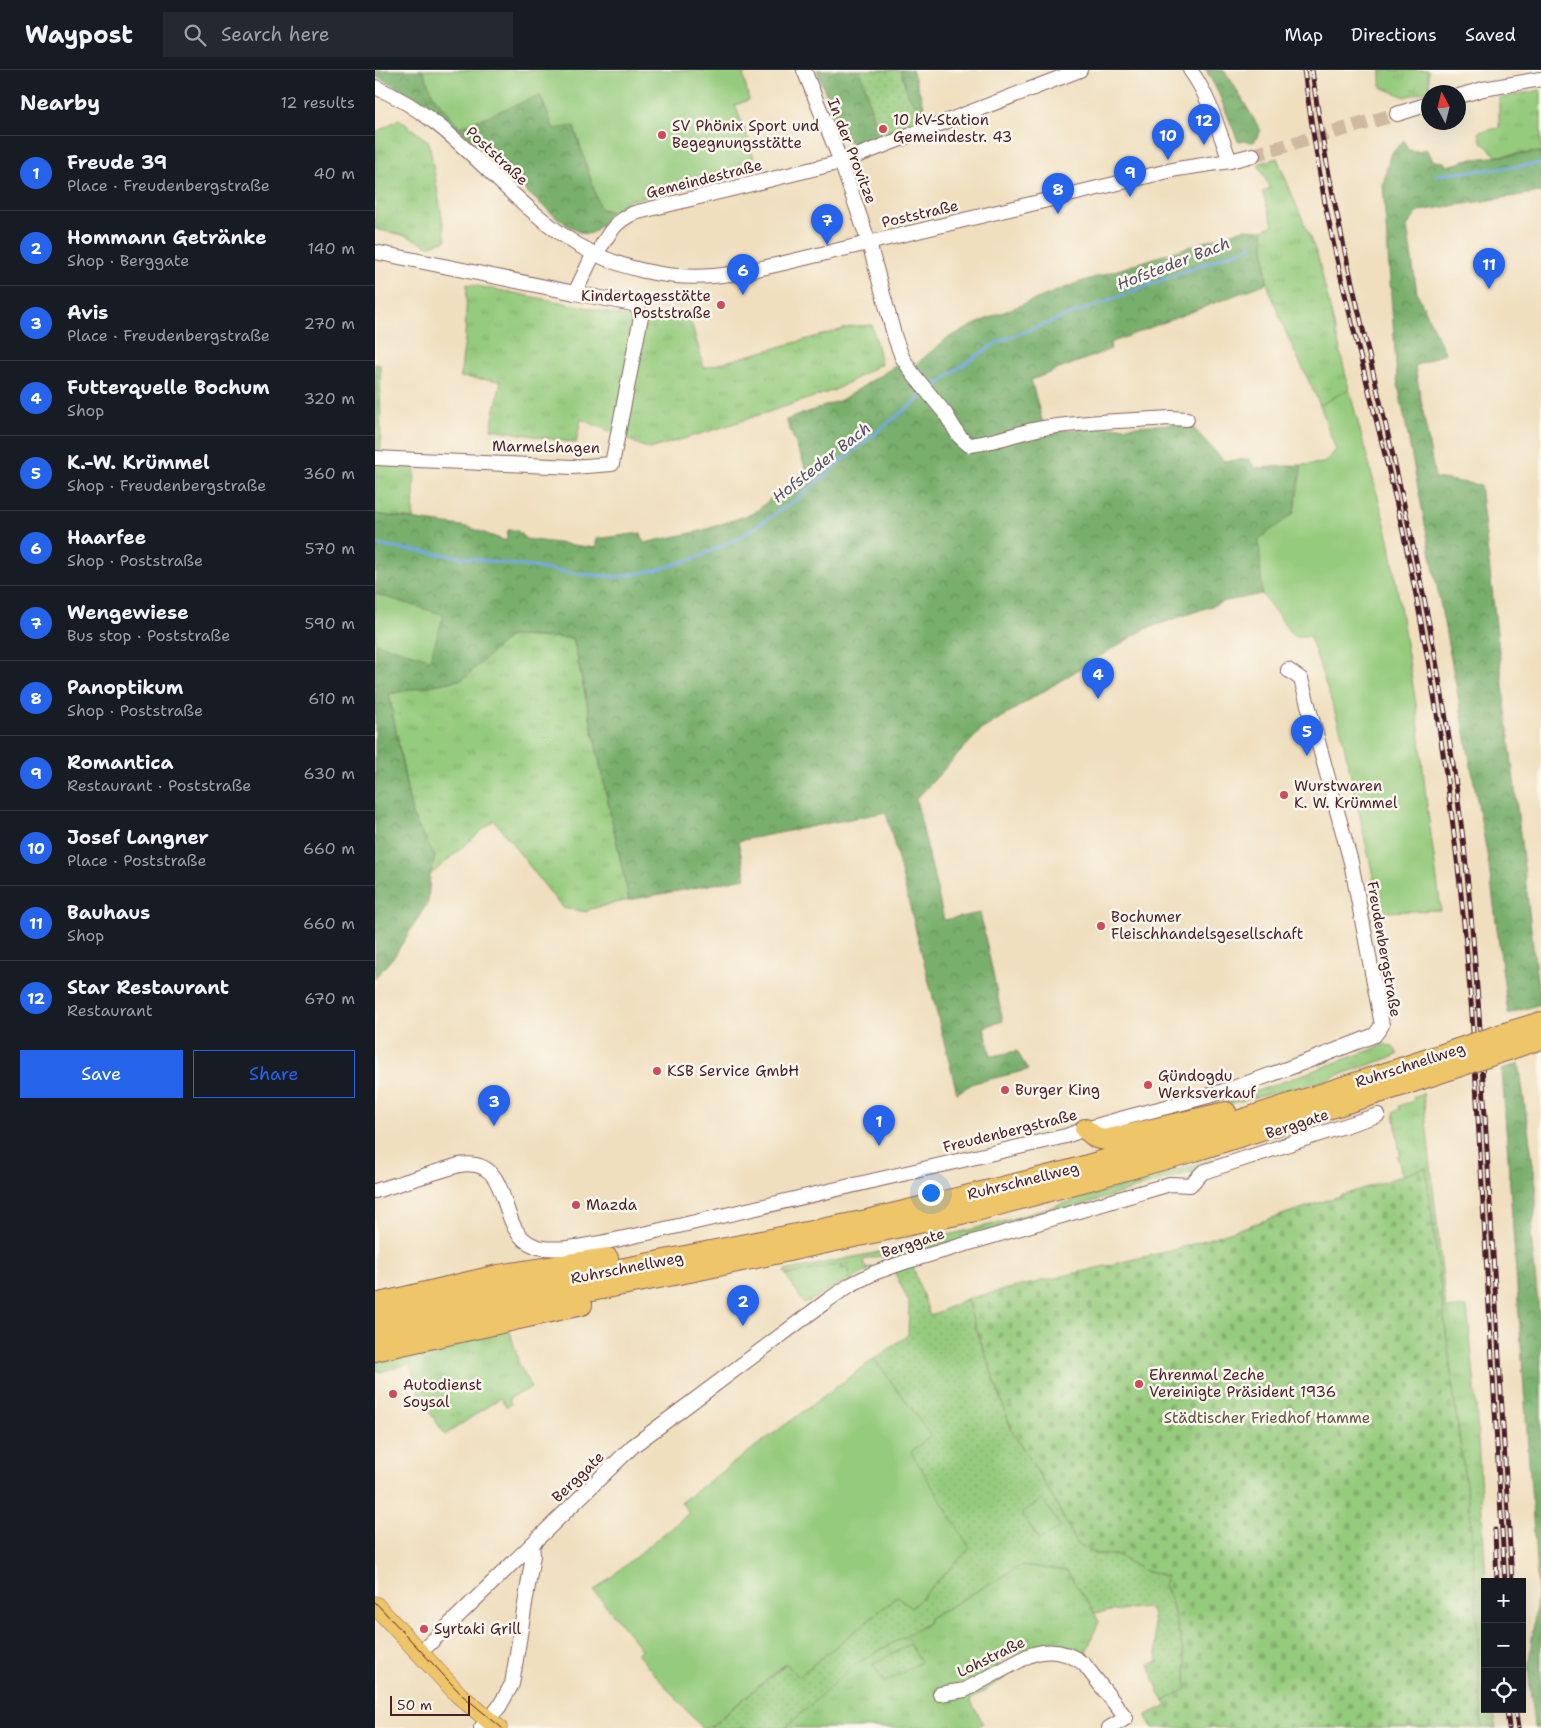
<!DOCTYPE html>
<html lang="en">
<head>
<meta charset="utf-8">
<style>
  body { margin:0; font-family:"Shantell Sans",sans-serif; background:#242831; color:#f1f3f6 }
  .controls { position:absolute; right:15px; bottom:15px; display:grid; overflow:hidden; border-radius:0px; box-shadow:0 5px 20px #0002 }
  .controls button { width:45px; height:45px; display:grid; place-items:center; padding:0; border:0; border-bottom:1px solid #363941; background:#171b24; color:#f1f3f6; font:25px sans-serif }
  .compass { position:absolute; left:1046px; top:15px; width:45px; height:45px; border-radius:50%; background:#171b24; box-shadow:0 5px 20px #0002; rotate:353deg }
  .scale { position:absolute; left:15px; bottom:12px; width:80px; box-sizing:border-box; padding-left:5px; border:2px solid #4a1f2b; border-top:0; font-size:14px; line-height:18px; white-space:nowrap; color:#4a1f2b; -webkit-text-stroke:4px #fbf7ec; paint-order:stroke }
  .you { position:absolute; left:555px; top:1122px; width:18px; height:18px; margin:-12px; border:4px solid #fff; border-radius:50%; background:#1a73e8; box-shadow:0 0 0 8px #1a73e833 }
  .badge { display:grid; place-items:center; width:32px; height:32px; border-radius:50%; background:#2563eb; color:#fff; font-size:16px; font-weight:700 }
  .pin { position:absolute; translate:-50% -41px; filter:drop-shadow(0 1px 2px #0008) }
  .pin::after { content:''; position:absolute; top:26px; width:18px; height:15px; background:inherit; clip-path:polygon(0 0,100% 0,50% 100%) }
  .list { margin:0; padding:0; list-style:none }
  h2 { display:flex; justify-content:space-between; align-items:center; height:65px; margin:0; padding:0 20px; font-size:21px }
  h2 small { font-size:16px; font-weight:400; color:#9ea1a6 }
  .list li { display:grid; grid-template-columns:32px 1fr auto; gap:15px; align-items:center; box-sizing:border-box; height:75px; padding:0 20px; border-top:1px solid #363941 }
  .list b { display:block; font-size:19px; white-space:nowrap }
  .list p { margin:0; font-size:16px; white-space:nowrap; color:#9ea1a6 }
  .list em { font-size:16px; font-style:normal; color:#9ea1a6 }
  .actions { display:flex; gap:10px; padding:15px 20px }
  .actions a { flex:1; padding:11px 0; border:1px solid #2563eb; border-radius:0px; text-align:center; font-size:18px; color:#2563eb }
  .actions .main { background:#2563eb; color:#fff }
  .icon { flex:none; width:28px; height:28px; fill:none; stroke:currentColor; stroke-width:2; stroke-linecap:round; stroke-linejoin:round }
  .map { position:relative; flex:none; width:1166px; height:1658px; overflow:hidden }
  header { display:flex; align-items:center; gap:30px; box-sizing:border-box; height:70px; padding:0 25px; background:#171b24; border-bottom:1px solid #363941 }
  header strong { font-size:24px }
  nav { display:flex; gap:28px; margin-inline-start:auto; font-size:18px }
  .search { width:350px; height:45px; background:#242831; display:flex; align-items:center; gap:12px; box-sizing:border-box; padding:0 18px; border-radius:0px; color:#9ea1a6; font-size:19px }
  main { display:flex }
  aside { flex:1; background:#171b24 }
  .map>svg:first-child { display:block }
  .grass { fill:url(#grass-tufts); stroke:#707554 }
  .forest { fill:url(#forest-crowns); stroke:#61674c }
  .cemetery { fill:url(#cemetery-stones); stroke:#707554 }
  .park { fill:url(#park-dots); stroke:#707554 }
  .garden { fill:#95cb7d; stroke:#707554 }
  .lines { fill:none; stroke-linecap:round; stroke-linejoin:round }
  .stream { stroke:#77a9e3; stroke-width:3 }
  .minor-tunnel { stroke:#cfb9a1; stroke-width:14; stroke-dasharray:14 7; stroke-linecap:butt }
  .minor-casing { stroke:#84625f; stroke-width:16 }
  .major-casing { stroke:#84625f; stroke-width:19 }
  .highway-casing { stroke:#84625f; stroke-width:22 }
  .minor { stroke:#fff; stroke-width:14 }
  .major { stroke:#eec569; stroke-width:18 }
  .highway { stroke:#eec569; stroke-width:20 }
  .tram { stroke:#4a1f2b; stroke-width:1 }
  .rail-casing { stroke:#4a1f2b; stroke-width:5 }
  .rail { stroke:#fbf7ec; stroke-width:3; stroke-dasharray:9; stroke-linecap:butt }
  .highway-bridge-casing { stroke:#84625f; stroke-width:22; stroke-linecap:butt }
  .highway-bridge { stroke:#eec569; stroke-width:20 }
  .poi-dot { fill:#d1495b; stroke:#fbf7ec; stroke-width:2 }
  .labels { text-anchor:middle; stroke-width:5; stroke-linejoin:round; paint-order:stroke }
  .poi-label { font-size:15px; fill:#4a1f2b; stroke:#fbf7ec; text-anchor:start }
  .street-label { font-size:15px; fill:#4a1f2b; stroke:#fbf7ec }
  .park-label { font-size:15px; fill:#605344; stroke:#fbf7ec }
  .water-label { font-size:16px; font-style:italic; fill:#5a4f6b; stroke:#fbf7ec }
</style>
</head>
<body>
<header>
<strong>Waypost</strong>
<div class="search"><svg class="icon" aria-label="search" viewBox="0 0 24 24"><circle cx="10" cy="10" r="6"/><path d="M15 15l6 6"/></svg>Search here</div>
<nav><a>Map</a><a>Directions</a><a>Saved</a></nav>
</header>
<main>
<aside>
<h2>Nearby<small>12 results</small></h2>
<ul class="list">
<li><span class="badge">1</span><div><b>Freude 39</b><p>Place · Freudenbergstraße</p></div><em>40 m</em></li>
<li><span class="badge">2</span><div><b>Hommann Getränke</b><p>Shop · Berggate</p></div><em>140 m</em></li>
<li><span class="badge">3</span><div><b>Avis</b><p>Place · Freudenbergstraße</p></div><em>270 m</em></li>
<li><span class="badge">4</span><div><b>Futterquelle Bochum</b><p>Shop</p></div><em>320 m</em></li>
<li><span class="badge">5</span><div><b>K.-W. Krümmel</b><p>Shop · Freudenbergstraße</p></div><em>360 m</em></li>
<li><span class="badge">6</span><div><b>Haarfee</b><p>Shop · Poststraße</p></div><em>570 m</em></li>
<li><span class="badge">7</span><div><b>Wengewiese</b><p>Bus stop · Poststraße</p></div><em>590 m</em></li>
<li><span class="badge">8</span><div><b>Panoptikum</b><p>Shop · Poststraße</p></div><em>610 m</em></li>
<li><span class="badge">9</span><div><b>Romantica</b><p>Restaurant · Poststraße</p></div><em>630 m</em></li>
<li><span class="badge">10</span><div><b>Josef Langner</b><p>Place · Poststraße</p></div><em>660 m</em></li>
<li><span class="badge">11</span><div><b>Bauhaus</b><p>Shop</p></div><em>660 m</em></li>
<li><span class="badge">12</span><div><b>Star Restaurant</b><p>Restaurant</p></div><em>670 m</em></li>
</ul>
<div class="actions"><a class="main">Save</a><a>Share</a></div>
</aside>
<div class="map">
<svg width="1166" height="1658" viewBox="0 0 1166 1658">
  <defs>
    <pattern id="grass-tufts" width="24" height="20" patternUnits="userSpaceOnUse" patternTransform="scale(1.25)"><rect width="24" height="20" fill="#95cb7d"/><path d="M3 7l-1-3M5 7V3M7 7l1-3M15 17l-1-3M17 17v-4M19 17l1-3" fill="none" stroke="#82ae6c"/></pattern>
    <pattern id="forest-crowns" width="20" height="18" patternUnits="userSpaceOnUse" patternTransform="scale(1.25)"><rect width="20" height="18" fill="#78af6c"/><path d="M2 6a3 3 0 1 1 6 0M12 15a3 3 0 1 1 6 0" fill="none" stroke="#648e59"/></pattern>
    <pattern id="cemetery-stones" width="16" height="16" patternUnits="userSpaceOnUse" patternTransform="scale(1.25)"><rect width="16" height="16" fill="#95cb7d"/><path d="M2 7V4a2 2 0 0 1 4 0v3zM10 15v-3a2 2 0 0 1 4 0v3z" fill="#82ae6c"/></pattern>
    <pattern id="park-dots" width="8" height="8" patternUnits="userSpaceOnUse" patternTransform="scale(1.25)"><rect width="8" height="8" fill="#95cb7d"/><path d="M2 2h.1M6 6h.1" fill="none" stroke="#82ae6c" stroke-width="1.8" stroke-linecap="round"/></pattern>
  </defs>
  <rect width="100%" height="100%" fill="#fbf7ec"/>
  <filter id="ink" filterUnits="userSpaceOnUse"><feTurbulence type="fractalNoise" baseFrequency=".02" numOctaves="2"/><feDisplacementMap in="SourceGraphic" scale="10" xChannelSelector="R" yChannelSelector="G"/><feConvolveMatrix kernelMatrix="1 2 1 2 8 2 1 2 1" color-interpolation-filters="sRGB"/></filter>
  <filter id="wash" filterUnits="userSpaceOnUse"><feTurbulence type="fractalNoise" baseFrequency=".0096" numOctaves="4" result="noise"/><feDisplacementMap in="SourceGraphic" scale="20" xChannelSelector="R" yChannelSelector="G"/><feGaussianBlur stdDeviation="1.12" result="paint"/><feColorMatrix in="noise" values="0 0 0 0 0 0 0 0 0 0 0 0 0 0 0 0 0 1.4 0 .05"/><feComposite in="paint" operator="in"/></filter>
  <g filter="url(#wash)">
    <rect width="100%" height="100%" fill="#f0dfbf"/>
    <g class="grass">
      <polygon points="1006,0 1053,0 1055,20 1030,27 1006,17"/>
      <polygon points="1166,20 1166,82 1121,86 1106,71 1104,62 1124,58 1124,28"/>
      <polygon points="24,49 54,72 71,170 54,176 32,166 0,159 0,63"/>
      <polygon points="902,88 943,187 974,319 945,335 912,265 892,213 888,160 898,155 887,122 895,118 883,94"/>
      <polygon points="92,214 210,237 278,253 309,246 317,255 329,298 479,256 497,255 506,294 460,320 345,358 274,379 206,349 201,373 116,359 126,311 85,307 90,269"/>
      <polygon points="0,294 5,295 6,393 40,397 38,449 0,444"/>
      <polygon points="135,566 198,568 254,830 215,839 212,842 187,838 119,750 55,805 60,787 37,745 14,624 88,609"/>
      <path d="M1009,975c8,0 11,3 14,10l-80,27 -94,23v-2z"/>
      <polygon points="1048,1023 1071,1239 1092,1237 1100,1317 1111,1512 1110,1639 1119,1639 1121,1658 1107,1658 1097,1459 1082,1352 1051,1099 1028,1107 1022,1086 1025,1085 1019,1042 1025,1039 1024,1036 1038,1031 1039,1029 1038,1027"/>
      <polygon points="917,1066 860,1089 512,1193 510,1189 505,1186 488,1190 490,1198 499,1197 474,1211 466,1194 411,1205 409,1201 499,1183 623,1153"/>
      <polygon points="134,1258 144,1294 156,1318 134,1328 136,1334 132,1337 125,1328 70,1365 46,1329 35,1294 5,1302 0,1299 0,1289"/>
      <path d="M648,1495l44,6 15,21 17,29 -14,34c-33,-22 -56,-9 -88,7l8,16 -35,22 13,23 -7,5h-191l69,-63 74,-42 1,-5z"/>
    </g>
    <g class="forest">
      <path d="M0,0h48l10,25 27,32 79,-33 15,35 19,-4 27,83 11,4c-7,8 -14,22 -25,22 -22,-1 -110,-92 -133,-110 -24,-20 -50,-35 -78,-48z"/>
      <path d="M442,0h44l14,55 2,11c-15,6 -21,11 -35,1z"/>
      <polygon points="525,0 537,0 550,38 545,40 534,27"/>
      <polygon points="831,0 848,0 854,7 886,61 879,72 863,71 843,22"/>
      <polygon points="1029,70 1033,80 1042,81 1051,79 1059,91 1069,92 1071,96 1085,93 1089,90 1166,82 1166,122 1044,141 1032,156 1042,223 1070,283 1040,296 1060,408 1105,415 1161,902 1166,934 1133,944 1113,789 1085,636 1022,309 1008,115 1015,85"/>
      <polygon points="869,159 888,160 892,213 735,273 736,279 656,310 670,361 814,353 849,391 874,389 880,398 927,395 919,443 884,470 887,524 851,531 770,559 735,580 606,660 541,729 569,850 605,843 628,951 609,957 616,986 642,981 653,1000 599,1013 582,1023 511,742 363,771 371,808 254,830 198,568 135,566 88,609 14,624 37,745 60,787 55,805 53,832 20,885 0,908 0,444 93,457 131,471 133,460 142,460 151,469 221,478 221,469 266,463 269,473 326,461 379,443 431,399 411,350 466,330 525,293 531,303 571,269 611,249 702,213"/>
      <polygon points="1144,993 1161,1116 1161,1136 1156,1165 1166,1262 1166,1658 1159,1658 1153,1598 1163,1521 1127,1000"/>
    </g>
    <polygon class="cemetery" points="1051,1098 1082,1352 1097,1459 1107,1658 778,1658 772,1649 772,1645 792,1635 789,1631 811,1618 811,1595 797,1534 789,1515 791,1506 769,1501 742,1485 722,1484 703,1475 673,1419 637,1361 591,1229 802,1179"/>
    <g class="park">
      <polygon points="486,0 525,0 534,27 544,40 550,38 553,45 502,66 500,55"/>
      <polygon points="537,1194 555,1246 591,1229 637,1361 673,1419 703,1475 722,1484 742,1485 769,1501 791,1506 789,1515 797,1534 811,1595 811,1619 789,1631 784,1623 774,1594 783,1592 777,1541 771,1537 719,1543 692,1501 648,1495 554,1548 553,1553 479,1595 410,1658 334,1658 412,1593 423,1607 523,1526 536,1538 536,1382 555,1365 499,1289 533,1265 534,1232 519,1201"/>
      <polygon points="535,1574 546,1592 509,1613 498,1594"/>
    </g>
    <g class="garden">
      <polygon points="48,0 383,0 368,4 374,30 360,35 374,71 382,99 306,116 307,118 252,131 236,142 225,138 199,56 179,59 165,25 85,57 58,25"/>
      <polygon points="974,319 1014,469 1042,640 1051,728 1066,840 1006,842 966,661 935,566 918,566 887,524 884,469 919,443 927,395 949,393 961,380 945,335"/>
      <polygon points="0,524 69,545 55,589 0,573"/>
      <polygon points="466,1194 467,1199 473,1198 474,1209 429,1234 411,1205"/>
      <polygon points="499,1289 556,1365 536,1382 595,1478 536,1538 523,1526 423,1607 411,1593 334,1658 327,1658 262,1584 266,1579 219,1521 314,1443 306,1432"/>
      <polygon points="667,1429 686,1457 664,1470 647,1443"/>
    </g>
    <g class="lines">
      <g class="stream">
        <polyline points="1061,105 1166,94"/>
        <polyline points="556,320 586,296 623,272 877,176"/>
        <polyline points="0,475 205,504 242,507 281,500 321,488 364,468 421,430 478,381 549,325"/>
      </g>
    </g>
  </g>
  <g filter="url(#ink)">
    <g class="lines">
      <polyline class="minor-tunnel" points="878,85 1022,44"/>
      <defs>
        <g id="minor">
          <path d="M429,0l37,92 28,81 26,95 7,19 11,17 32,39 14,23 10,9c25,-2 49,-13 74,-17 42,-7 85,-7 127,-10l17,1"/>
          <path d="M815,0c19,25 29,62 40,91"/>
          <path d="M0,17c49,21 81,52 118,88 26,25 54,51 85,70 39,23 89,35 135,31 23,-2 45,-7 67,-12l397,-95 53,-8 23,-6"/>
          <polyline points="1084,26 1108,19 1166,9"/>
          <polyline points="1022,44 1054,34"/>
          <path d="M227,175c10,-17 15,-24 32,-32l207,-51 239,-92"/>
          <polyline points="0,182 200,223 219,183"/>
          <polyline points="0,388 198,397 237,394 266,247 264,239 258,234 200,223"/>
          <path d="M0,1121l84,-26c58,-9 34,66 76,81 23,9 87,-8 113,-13l418,-97c51,-19 104,-28 155,-44 52,-17 103,-37 154,-57l7,-10 -31,-163 -50,-183 -13,-9"/>
          <polyline points="44,1584 258,1376 453,1230 475,1215 499,1203 530,1192 795,1114 815,1115 828,1102 1003,1045"/>
          <path d="M565,1624l25,-4 63,-34c20,-8 38,-6 56,8l42,54 -17,10"/>
          <polyline points="106,1658 124,1637 137,1614 158,1485 157,1474"/>
        </g>
        <polyline id="major" points="0,1535 84,1625 123,1658"/>
        <g id="highway">
          <polyline points="1133,962 1166,952"/>
          <polyline points="1133,980 1166,969"/>
          <polyline points="710,1059 721,1068 730,1070 851,1042"/>
          <polyline points="0,1234 123,1205 233,1188"/>
          <polyline points="0,1250 103,1227 492,1150 688,1102 771,1078 856,1053 1026,998"/>
          <polyline points="0,1266 56,1252 320,1201 605,1140 820,1081 1029,1015"/>
          <polyline points="0,1281 207,1235"/>
        </g>
      </defs>
      <use href="#minor" class="minor-casing"/>
      <use href="#major" class="major-casing"/>
      <use href="#highway" class="highway-casing"/>
      <use href="#minor" class="minor"/>
      <use href="#major" class="major"/>
      <use href="#highway" class="highway"/>
      <polyline class="tram" points="0,1532 87,1625 127,1658"/>
      <defs>
        <g id="rail">
          <path d="M929,0c6,45 13,89 21,133 22,114 56,225 80,338 33,156 55,314 67,473l33,568"/>
          <path d="M937,0c21,160 67,314 100,471 21,96 38,192 50,290 8,60 12,121 17,182l33,569"/>
          <polyline points="1120,1460 1122,1512"/>
          <polyline points="1132,1639 1134,1658"/>
          <polyline points="1140,1639 1143,1658"/>
        </g>
      </defs>
      <use href="#rail" class="rail-casing"/>
      <use href="#rail" class="rail"/>
      <defs>
        <g id="highway-bridge">
          <polyline points="1026,998 1133,962"/>
          <polyline points="1029,1015 1133,980"/>
        </g>
      </defs>
      <use href="#highway-bridge" class="highway-bridge-casing"/>
      <use href="#highway-bridge" class="highway-bridge"/>
    </g>
  </g>
  <g class="poi-dot">
    <circle cx="508" cy="59" r="5"/>
    <circle cx="287" cy="65" r="5"/>
    <circle cx="346" cy="235" r="5"/>
    <circle cx="909" cy="725" r="5"/>
    <circle cx="726" cy="856" r="5"/>
    <circle cx="282" cy="1001" r="5"/>
    <circle cx="773" cy="1015" r="5"/>
    <circle cx="630" cy="1020" r="5"/>
    <circle cx="201" cy="1135" r="5"/>
    <circle cx="764" cy="1314" r="5"/>
    <circle cx="18" cy="1324" r="5"/>
    <circle cx="49" cy="1559" r="5"/>
  </g>
  <g class="labels">
    <g class="poi-label">
      <text x="518" y="55">10 kV-Station<tspan x="518" dy="17">Gemeindestr. 43</tspan></text>
      <text x="297" y="61">SV Phönix Sport und<tspan x="297" dy="17">Begegnungsstätte</tspan></text>
      <text x="336" y="231" text-anchor="end">Kindertagesstätte<tspan x="336" dy="17">Poststraße</tspan></text>
      <text x="919" y="721">Wurstwaren<tspan x="919" dy="17">K. W. Krümmel</tspan></text>
      <text x="736" y="852">Bochumer<tspan x="736" dy="17">Fleischhandelsgesellschaft</tspan></text>
      <text x="292" y="1006">KSB Service GmbH</text>
      <text x="783" y="1011">Gündogdu<tspan x="783" dy="17">Werksverkauf</tspan></text>
      <text x="640" y="1025">Burger King</text>
      <text x="211" y="1140">Mazda</text>
      <text x="774" y="1310">Ehrenmal Zeche<tspan x="774" dy="17">Vereinigte Präsident 1936</tspan></text>
      <text x="28" y="1320">Autodienst<tspan x="28" dy="17">Soysal</tspan></text>
      <text x="59" y="1564">Syrtaki Grill</text>
    </g>
    <g class="street-label">
      <text transform="translate(477 81) rotate(69)" y="5">In der Provitze</text>
      <text transform="translate(122 86) rotate(43)" y="5">Poststraße</text>
      <text transform="translate(329 109) rotate(-14)" y="5">Gemeindestraße</text>
      <text transform="translate(545 144) rotate(-13)" y="5">Poststraße</text>
      <text transform="translate(171 377) rotate(1)" y="5">Marmelshagen</text>
      <text transform="translate(1009 879) rotate(80)" y="5">Freudenbergstraße</text>
      <text transform="translate(1035 995) rotate(-18)" y="5">Ruhrschnellweg</text>
      <text transform="translate(922 1054) rotate(-18)" y="5">Berggate</text>
      <text transform="translate(635 1061) rotate(-14)" y="5">Freudenbergstraße</text>
      <text transform="translate(648 1111) rotate(-14)" y="5">Ruhrschnellweg</text>
      <text transform="translate(538 1173) rotate(-18)" y="5">Berggate</text>
      <text transform="translate(252 1198) rotate(-11)" y="5">Ruhrschnellweg</text>
      <text transform="translate(203 1407) rotate(-44)" y="5">Berggate</text>
      <text transform="translate(616 1587) rotate(-26)" y="5">Lohstraße</text>
    </g>
    <g class="park-label">
      <text x="892" y="1353">Städtischer Friedhof Hamme</text>
    </g>
    <g class="water-label">
      <text transform="translate(798 193) rotate(-21)" y="6">Hofsteder Bach</text>
      <text transform="translate(446 392) rotate(-38)" y="6">Hofsteder Bach</text>
    </g>
  </g>
</svg>
<div class="controls">
<button>+</button>
<button>−</button>
<button><svg class="icon" aria-label="locate" viewBox="0 0 24 24"><circle cx="12" cy="12" r="6"/><path d="M12 2v4M12 18v4M2 12h4M18 12h4"/></svg></button>
</div>
<svg class="compass" viewBox="-18 -18 36 36"><path d="M0-13l5 13h-10z" fill="#e53935"/><path d="M0 13l5-13h-10z" fill="#9ea1a6"/></svg>
<div class="scale">50 m</div>
<div class="you"></div>
<div class="pin badge" style="left:504px;top:1076px">1</div>
<div class="pin badge" style="left:368px;top:1256px">2</div>
<div class="pin badge" style="left:119px;top:1056px">3</div>
<div class="pin badge" style="left:723px;top:629px">4</div>
<div class="pin badge" style="left:932px;top:686px">5</div>
<div class="pin badge" style="left:368px;top:225px">6</div>
<div class="pin badge" style="left:452px;top:175px">7</div>
<div class="pin badge" style="left:683px;top:144px">8</div>
<div class="pin badge" style="left:755px;top:127px">9</div>
<div class="pin badge" style="left:793px;top:90px">10</div>
<div class="pin badge" style="left:1114px;top:219px">11</div>
<div class="pin badge" style="left:829px;top:75px">12</div>
</div>
</main>
</body>
</html>
